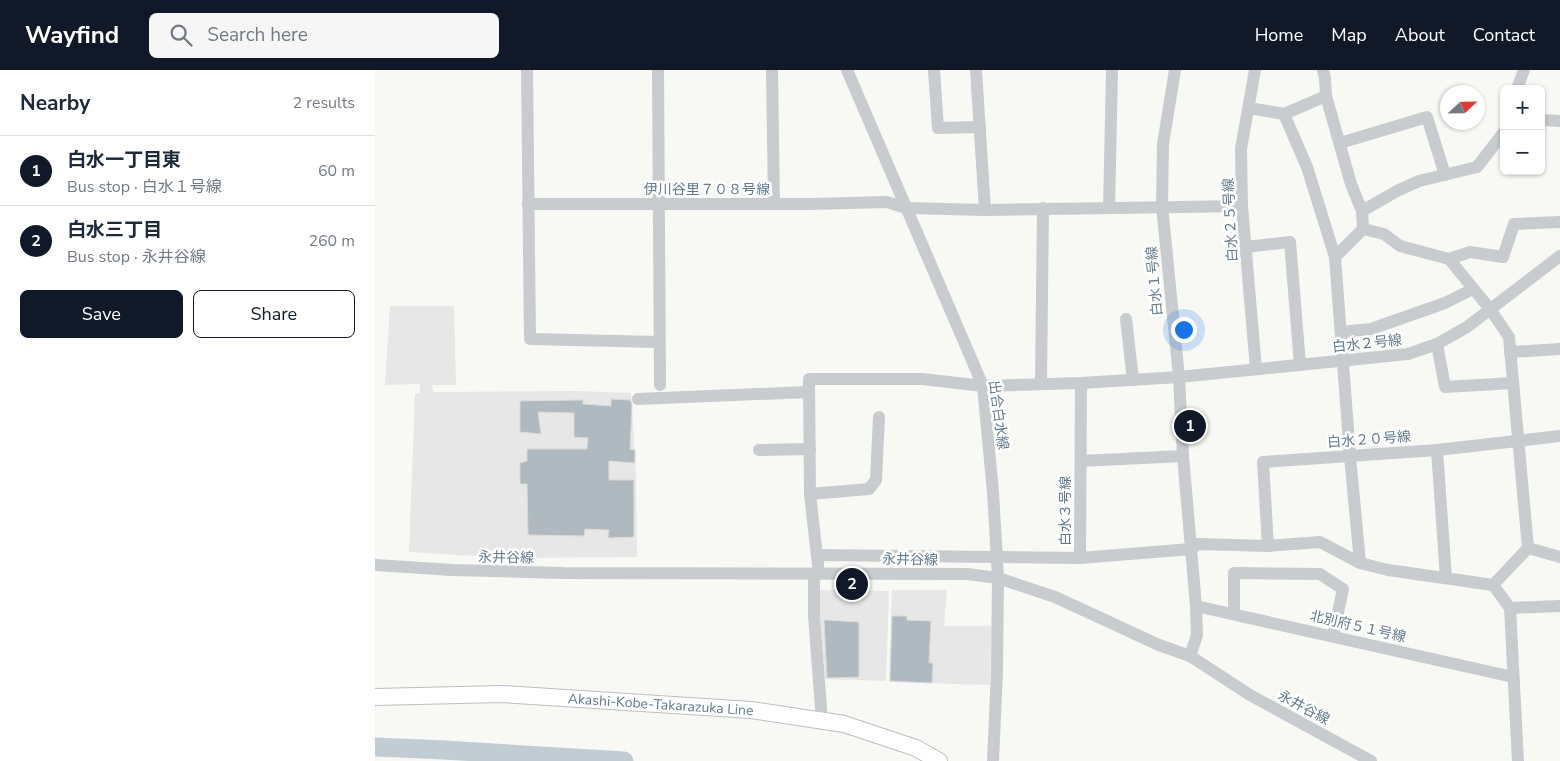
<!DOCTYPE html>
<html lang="en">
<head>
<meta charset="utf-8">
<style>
  body { margin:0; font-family:"Nunito Sans","Noto Sans JP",sans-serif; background:#f6f6f7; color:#1f2937 }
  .controls { position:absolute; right:15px; top:15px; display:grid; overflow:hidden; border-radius:8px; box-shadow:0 1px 4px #0004 }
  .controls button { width:45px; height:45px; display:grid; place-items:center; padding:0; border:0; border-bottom:1px solid #e0e1e3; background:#fff; color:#1f2937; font:25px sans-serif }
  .compass { position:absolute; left:1065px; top:15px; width:45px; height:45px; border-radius:50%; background:#fff; box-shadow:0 1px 4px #0004; rotate:68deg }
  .you { position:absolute; left:808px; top:259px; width:18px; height:18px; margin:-12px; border:4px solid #fff; border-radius:50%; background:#1a73e8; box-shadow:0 0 0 8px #1a73e833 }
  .badge { display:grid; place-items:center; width:32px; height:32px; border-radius:50%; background:#111827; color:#fff; font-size:16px; font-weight:700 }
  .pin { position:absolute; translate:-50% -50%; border:2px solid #fff; box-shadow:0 1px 5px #0006 }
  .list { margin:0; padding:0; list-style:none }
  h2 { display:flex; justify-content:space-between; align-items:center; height:65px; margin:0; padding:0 20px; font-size:21px }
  h2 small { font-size:16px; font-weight:400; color:#747a83 }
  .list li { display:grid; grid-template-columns:32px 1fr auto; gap:15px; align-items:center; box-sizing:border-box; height:70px; padding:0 20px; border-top:1px solid #e0e1e3 }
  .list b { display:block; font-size:19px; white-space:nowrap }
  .list p { margin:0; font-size:16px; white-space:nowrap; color:#747a83 }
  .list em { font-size:16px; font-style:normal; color:#747a83 }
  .actions { display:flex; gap:10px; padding:15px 20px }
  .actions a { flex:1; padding:11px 0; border:1px solid #111827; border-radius:8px; text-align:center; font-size:18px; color:#111827 }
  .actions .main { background:#111827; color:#fff }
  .icon { flex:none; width:28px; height:28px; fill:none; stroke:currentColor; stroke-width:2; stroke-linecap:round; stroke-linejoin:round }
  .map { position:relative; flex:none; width:1185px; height:691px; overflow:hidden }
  header { display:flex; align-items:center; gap:30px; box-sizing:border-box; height:70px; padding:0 25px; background:#111827; color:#fff }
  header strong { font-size:24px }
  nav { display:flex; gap:28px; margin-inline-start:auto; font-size:18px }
  .search { width:350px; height:45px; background:#f6f6f7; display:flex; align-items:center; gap:12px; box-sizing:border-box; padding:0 18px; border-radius:8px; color:#747a83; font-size:19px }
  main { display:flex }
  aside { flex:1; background:#fff }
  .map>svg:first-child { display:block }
  .built { fill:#e6e7e6 }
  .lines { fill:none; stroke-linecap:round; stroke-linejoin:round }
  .river { stroke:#c1cdd2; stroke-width:19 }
  .building { fill:#b0b9bf; stroke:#dadad7 }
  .major-casing { stroke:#bbbfc3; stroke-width:18 }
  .minor { stroke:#c8cccf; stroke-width:12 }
  .major { stroke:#fff; stroke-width:16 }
  .labels { text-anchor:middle; stroke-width:5; stroke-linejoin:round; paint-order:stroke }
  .street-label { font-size:14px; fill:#647989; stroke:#fff }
</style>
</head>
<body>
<header>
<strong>Wayfind</strong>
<div class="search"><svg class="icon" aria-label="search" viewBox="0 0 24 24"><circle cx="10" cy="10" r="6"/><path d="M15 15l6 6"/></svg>Search here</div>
<nav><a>Home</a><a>Map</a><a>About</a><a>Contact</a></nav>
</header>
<main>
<aside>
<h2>Nearby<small>2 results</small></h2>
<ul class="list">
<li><span class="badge">1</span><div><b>白水一丁目東</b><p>Bus stop · 白水１号線</p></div><em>60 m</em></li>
<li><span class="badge">2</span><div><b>白水三丁目</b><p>Bus stop · 永井谷線</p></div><em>260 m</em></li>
</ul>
<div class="actions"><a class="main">Save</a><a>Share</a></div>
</aside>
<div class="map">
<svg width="1185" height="691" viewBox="0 0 1185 691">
  <rect width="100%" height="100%" fill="#f8f8f5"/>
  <g class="built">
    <polygon points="15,236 79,236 81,315 57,315 58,322 201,321 256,323 261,403 262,487 132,488 34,482 40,324 45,323 45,314 10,315"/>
    <polygon points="443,520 514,521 511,611 450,609"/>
    <polygon points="517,520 572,520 569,556 617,556 615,615 514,612"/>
  </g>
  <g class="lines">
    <polyline class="river" points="0,677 69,680 249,691"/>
  </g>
  <g class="building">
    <polygon points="236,329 255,330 257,334 255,379 260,380 260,393 234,391 234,410 259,410 259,467 233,468 234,460 210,459 209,466 153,465 152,414 145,414 145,393 152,391 152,379 212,379 213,368 199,367 199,343 163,342 166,364 145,362 145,331 208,330 208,334 236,336"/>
    <polygon points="517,546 532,546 532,550 556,551 554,593 558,593 557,613 515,611"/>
    <polygon points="449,550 484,552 484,607 452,608"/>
  </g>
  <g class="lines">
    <defs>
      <g id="major">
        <path id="s1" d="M0,627l127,-3 249,16 93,14 72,24 23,13"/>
      </g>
    </defs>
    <use href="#major" class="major-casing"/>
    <g class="minor">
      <polyline points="152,0 155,269 283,272"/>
      <polyline points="283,0 285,315"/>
      <polyline points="397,0 399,134"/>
      <polyline points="472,0 608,316 618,422 623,508 622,601 618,691"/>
      <polyline points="559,0 563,58 605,57"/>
      <polyline points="601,0 610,140"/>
      <polyline points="800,0 788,74 787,136 804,307 808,386 821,536 822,565 815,586"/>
      <polyline points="880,0 866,79 867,136 881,299"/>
      <polyline points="948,0 950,8 951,26"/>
      <polyline points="1142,19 1149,0"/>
      <polyline points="874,38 909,44 951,26 976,114 987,141"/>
      <polyline points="909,44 932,97 960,187"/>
      <polyline points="1166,50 1185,51"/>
      <polyline points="965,73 1052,47 1070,105"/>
      <polyline points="153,134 434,134 512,132 531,138 610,140 867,136"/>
      <polyline points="734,138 737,0"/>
      <polyline points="988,159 1009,164 1025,176 1074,189 1115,239 1134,267 1153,478"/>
      <polyline points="871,177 915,172 925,295"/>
      <polyline points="1074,189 1095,182 1128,187 1139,154 1185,152"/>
      <polyline points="751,249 758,310"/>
      <polyline points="966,262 996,259 1070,233 1098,219"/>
      <polyline points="1062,274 1070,317 1138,313"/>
      <polyline points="1135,282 1185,279"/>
      <polyline points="666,313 668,138"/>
      <polyline points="706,313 705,488 816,479 823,474 893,476 945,472 985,493 1013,500 1118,515 1153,478 1185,487"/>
      <polyline points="263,329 434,322"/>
      <polyline points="384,380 435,379"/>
      <polyline points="1062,380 1071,508"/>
      <polyline points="706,391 808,386"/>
      <polyline points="435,424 494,419 501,410 504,347"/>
      <polyline points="893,476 888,392 1062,380 1185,366"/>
      <polyline points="442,485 705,488"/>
      <polyline points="985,493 975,386 960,187 988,159 987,141 1022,121 1044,111 1102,97 1129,62"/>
      <polyline points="0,495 77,500 188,503 592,504 623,508 680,527 784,575 815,586 875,625 996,691"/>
      <polyline points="439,504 439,546 447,651"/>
      <polyline points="444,504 435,424 434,309 547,309 608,316 706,313 804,307 1033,284 1062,274 1092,257 1185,186"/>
      <polyline points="1118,515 1135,538"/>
      <polyline points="821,536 1138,607"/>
      <polyline points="859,544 859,503 945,504 968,519 958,566"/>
      <polyline points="1143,691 1135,538 1185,536"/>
    </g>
    <use href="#major" class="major"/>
  </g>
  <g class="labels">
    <g class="street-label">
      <text x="332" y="124">伊川谷里７０８号線</text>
      <text transform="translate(855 150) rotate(-93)" y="5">白水２５号線</text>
      <text transform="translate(779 211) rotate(-95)" y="5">白水１号線</text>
      <text transform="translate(992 273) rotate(-6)" y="5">白水２号線</text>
      <text transform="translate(624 345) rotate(82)" y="5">出合白水線</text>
      <text transform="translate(994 369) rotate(-4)" y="5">白水２０号線</text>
      <text transform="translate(690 441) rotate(-90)" y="5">白水３号線</text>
      <text transform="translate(131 487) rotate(1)" y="5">永井谷線</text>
      <text transform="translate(535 489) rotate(1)" y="5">永井谷線</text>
      <text transform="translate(983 556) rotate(13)" y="5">北別府５１号線</text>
      <text dy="5" stroke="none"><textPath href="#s1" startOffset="286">Akashi-Kobe-Takarazuka Line</textPath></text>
      <text transform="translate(929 637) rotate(28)" y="5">永井谷線</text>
    </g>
  </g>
</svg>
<div class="controls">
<button>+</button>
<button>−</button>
</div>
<svg class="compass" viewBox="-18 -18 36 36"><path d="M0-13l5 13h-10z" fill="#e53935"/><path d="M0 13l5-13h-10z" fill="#747a83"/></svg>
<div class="you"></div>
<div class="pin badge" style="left:815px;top:356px">1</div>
<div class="pin badge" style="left:477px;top:514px">2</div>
</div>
</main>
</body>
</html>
